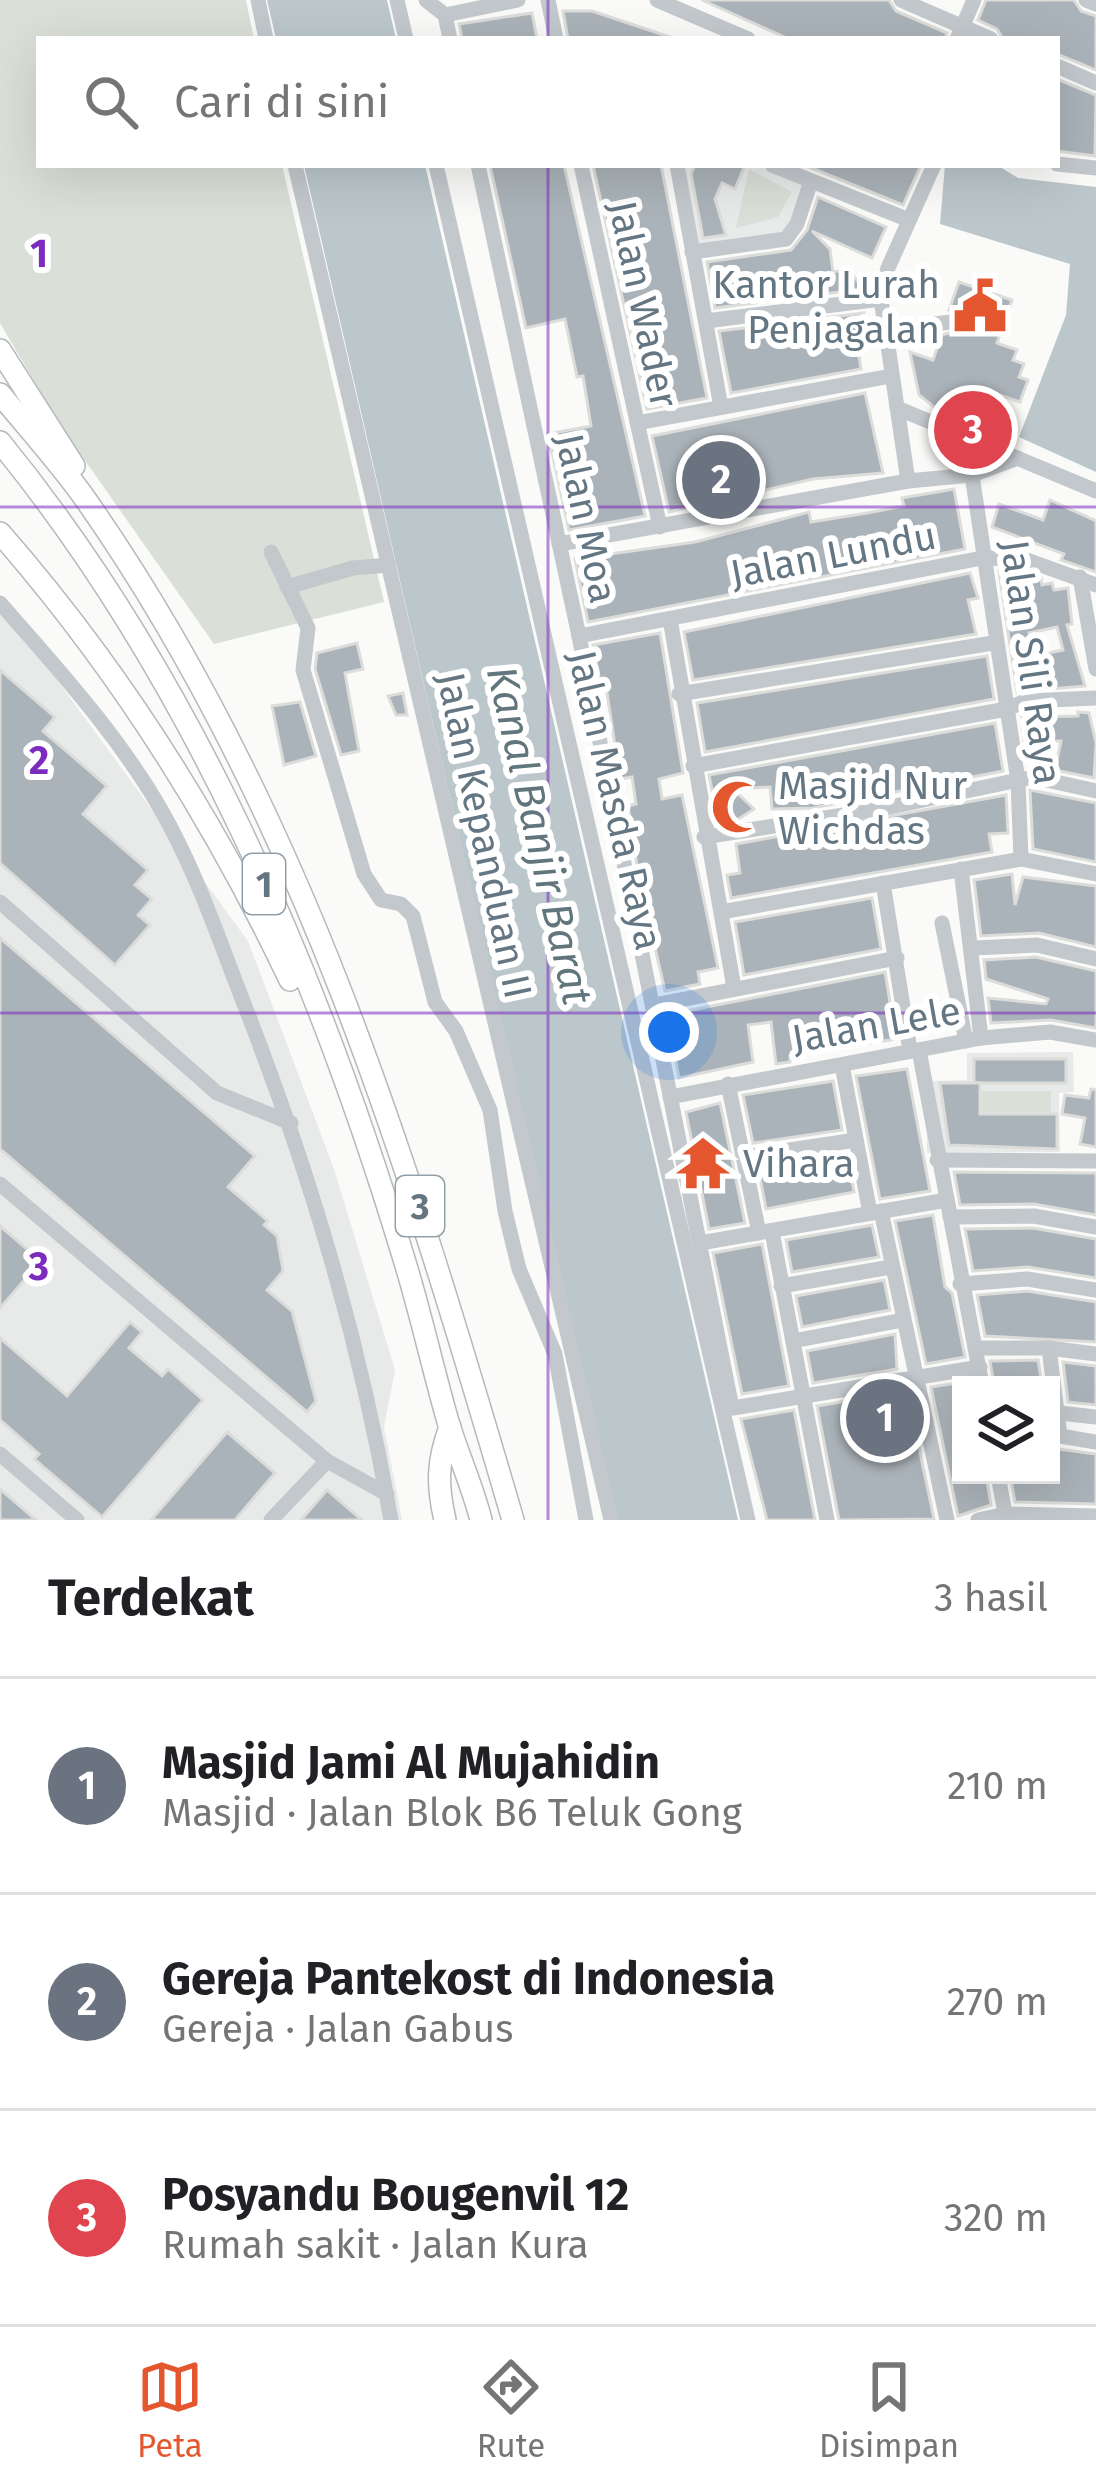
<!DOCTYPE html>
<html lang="id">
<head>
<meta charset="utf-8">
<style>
  body { margin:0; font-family:"Fira Sans",sans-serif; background:#f6f6f6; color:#202124 }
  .controls { position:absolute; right:36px; bottom:36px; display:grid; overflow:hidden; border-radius:0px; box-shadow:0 12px 48px #0002 }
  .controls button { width:108px; height:108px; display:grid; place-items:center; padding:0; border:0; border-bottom:3px solid #e0e0e0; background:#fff; color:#202124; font:60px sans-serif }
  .you { position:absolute; left:669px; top:1032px; width:42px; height:42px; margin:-30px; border:9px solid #fff; border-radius:50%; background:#1a73e8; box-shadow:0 0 0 18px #1a73e833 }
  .badge { display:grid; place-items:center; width:78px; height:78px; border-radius:50%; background:#e4572e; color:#fff; font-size:39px; font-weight:700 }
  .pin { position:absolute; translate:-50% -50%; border:6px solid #fff; box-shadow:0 3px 12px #0006 }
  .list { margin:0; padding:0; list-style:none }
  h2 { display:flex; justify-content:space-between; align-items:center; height:156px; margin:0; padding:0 48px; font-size:51px }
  h2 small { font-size:39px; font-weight:400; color:#757577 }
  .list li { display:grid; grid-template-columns:78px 1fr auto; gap:36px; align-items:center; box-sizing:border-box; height:216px; padding:0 48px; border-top:3px solid #e0e0e0 }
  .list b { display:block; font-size:45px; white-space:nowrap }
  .list p { margin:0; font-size:39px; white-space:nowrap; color:#757577 }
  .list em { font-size:39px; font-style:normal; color:#757577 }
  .icon { flex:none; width:66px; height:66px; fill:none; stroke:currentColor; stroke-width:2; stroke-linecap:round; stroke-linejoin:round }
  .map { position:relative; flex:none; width:1096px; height:1520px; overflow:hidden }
  .search { position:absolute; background:#fff; box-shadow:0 12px 48px #0002; left:36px; right:36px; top:36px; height:132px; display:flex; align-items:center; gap:30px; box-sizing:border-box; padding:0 42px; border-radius:0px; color:#757577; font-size:45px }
  .sheet { height:804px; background:#fff }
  nav { display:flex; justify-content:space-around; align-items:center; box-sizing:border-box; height:168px; border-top:3px solid #e0e0e0; background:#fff; font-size:33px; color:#757577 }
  nav a { display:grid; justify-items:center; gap:6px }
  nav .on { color:#e4572e }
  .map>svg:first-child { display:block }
  .built { fill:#e8e9e9 }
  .green { fill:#dadfd7 }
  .water { fill:#bbc7cb }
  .building { fill:#aab3b9; stroke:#dcdcda; stroke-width:3; fill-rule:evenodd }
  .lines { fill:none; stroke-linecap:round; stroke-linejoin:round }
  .highway-casing { stroke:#b4b9bd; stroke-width:24 }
  .minor { stroke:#c3c8cc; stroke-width:15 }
  .highway { stroke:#fff; stroke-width:21 }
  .grid { fill:none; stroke:#7b2cbf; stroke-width:3; stroke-opacity:0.55 }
  .labels { text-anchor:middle; stroke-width:12; stroke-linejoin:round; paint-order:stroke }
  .shield { fill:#fff; stroke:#939fa8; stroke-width:3 }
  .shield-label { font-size:36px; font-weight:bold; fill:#657683 }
  .poi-label { font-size:39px; fill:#657683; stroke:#fff; text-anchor:start }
  .street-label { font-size:39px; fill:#657683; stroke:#fff }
  .water-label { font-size:42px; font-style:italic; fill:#60757c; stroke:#fff }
  .grid-label { font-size:39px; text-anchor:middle; font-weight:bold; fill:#7b2cbf; stroke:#fff; stroke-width:12; stroke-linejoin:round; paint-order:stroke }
</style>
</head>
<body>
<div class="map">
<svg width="1096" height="1520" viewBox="0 0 1096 1520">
  <rect width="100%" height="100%" fill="#fafaf8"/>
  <g class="built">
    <polygon points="671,165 756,165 803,185 793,221 779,234 691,249"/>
    <polygon points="0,602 248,941 334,1169 395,1370 384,1427 402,1520 0,1520"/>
    <polygon points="1073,1052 1074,1092 1059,1093 1060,1152 927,1153 926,1081 967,1080 967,1053"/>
  </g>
  <g class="green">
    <polygon points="0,0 246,0 254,39 39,39 39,165 282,165 384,602 214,644 58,422 0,323"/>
    <polygon points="749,169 792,192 778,217 736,228"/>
    <rect x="982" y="1091" width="69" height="21"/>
  </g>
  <g class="water">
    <polygon points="267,0 387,0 396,39 276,39"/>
    <polygon points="304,165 425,165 738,1520 617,1520"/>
    <polygon points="945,165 997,165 1018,178 1096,187 1096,472 1019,437 1066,315 1070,264 940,224"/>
  </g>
  <g class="building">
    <polygon points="702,0 889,0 896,11 947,33 945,39 789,39"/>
    <polygon points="986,0 1074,0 1081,11 1096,16 1096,70 1057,54 1057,39 1003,39 997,29 978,20"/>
    <polygon points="563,11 592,11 676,39 568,39"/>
    <polygon points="532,13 537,39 462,39 459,24"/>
    <polygon points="1057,79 1096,95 1095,156 1057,151"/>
    <polygon points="490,165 564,165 645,516 569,530 548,434 591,426 583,376 577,377 565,319 526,328"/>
    <polygon points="593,165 661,165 707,398 647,409"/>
    <polygon points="695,165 745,165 735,189 722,183 715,199 726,235 703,238 691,174"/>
    <polygon points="804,165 921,165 903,205"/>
    <polygon points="818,197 886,227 872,258 812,231 830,249 833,272 849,269 863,289 715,308 707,262 791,250 807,230"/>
    <polygon points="959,282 1012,300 997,343 1017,350 1013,360 1024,364 1019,377 1028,380 1020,402 981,388 981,401 968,421 943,414 919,395 910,352 933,360 942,335 969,327 968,313 949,310"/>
    <polygon points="864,313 869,347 858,349 861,369 731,393 719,331"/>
    <polygon points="865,393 883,473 813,479 669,512 652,436"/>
    <polygon points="954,489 965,549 588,622 575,559 695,542 809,512 811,522 867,513 904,506 902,498"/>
    <polygon points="1050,500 1096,521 1096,572 1061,560 1064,554 992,527 999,504 1043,520"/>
    <path d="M999,571h18l2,11 22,-4 1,7 10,-2 2,7 14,-2 4,36 -5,1 18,61 -68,6zM1057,627l6,23 -29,6 -5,-23z"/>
    <polygon points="970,573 978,598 968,600 976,634 693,680 684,632"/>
    <polygon points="660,633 683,773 659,779 662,799 682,795 718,968 698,972 700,984 665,991 638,873 628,806 636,804 632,777 620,779 606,686 601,687 593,645"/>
    <polygon points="357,643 363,669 345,673 359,751 341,755 315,669 317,653"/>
    <polygon points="987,656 994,699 705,752 697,703"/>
    <polygon points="0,670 55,717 43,731 107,786 83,814 148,870 135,885 152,899 138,915 150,925 115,965 0,863"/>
    <polygon points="403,693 407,715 396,715 388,696"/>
    <polygon points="300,702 316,756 284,765 272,706"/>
    <polygon points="1078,712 1089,713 1096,743 1094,778 1055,770 1061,741 1024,741 1022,717 1078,716"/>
    <polygon points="995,723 1003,771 813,808 772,809 770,787 733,789 754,809 737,820 713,795 709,775"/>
    <polygon points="1030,790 1096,803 1096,862 1033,849"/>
    <polygon points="1006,795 1008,833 989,834 992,852 731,898 727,875 740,873 736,844"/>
    <polygon points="1012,874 1015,905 1023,877 1096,886 1096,947 1039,933 981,936 974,880"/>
    <polygon points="872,898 881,949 744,975 735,922"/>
    <polygon points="0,938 255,1156 228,1187 268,1221 264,1225 277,1236 283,1271 267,1290 292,1311 316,1401 307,1412 0,1149"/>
    <polygon points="1036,957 1096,971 1096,1028 1051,1020 991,1023 988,998 1046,1004 1048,999 986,979 984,960"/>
    <polygon points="885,972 896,1039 790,1056 790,1062 776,1064 771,1022 748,1025 753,1062 679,1078 673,1046 680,1045 676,1013"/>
    <rect x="974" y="1059" width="92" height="24"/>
    <polygon points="907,1069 930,1191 880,1199 856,1076"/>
    <polygon points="833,1081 842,1130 753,1143 743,1095"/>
    <polygon points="940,1083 980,1083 980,1114 1057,1114 1057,1149 949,1145"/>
    <polygon points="1091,1089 1096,1090 1096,1147 1080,1144 1085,1118 1062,1114 1065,1095 1089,1098"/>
    <polygon points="720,1103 745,1223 709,1229 686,1112"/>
    <polygon points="847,1154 854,1192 766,1209 758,1167"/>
    <polygon points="954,1172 1096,1173 1096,1215 1034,1204 960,1205"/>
    <polygon points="933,1215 945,1287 952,1293 965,1357 926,1364 895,1221"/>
    <polygon points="872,1225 879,1257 792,1272 786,1240"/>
    <polygon points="0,1226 41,1261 0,1308"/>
    <polygon points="1033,1228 1096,1239 1096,1278 1028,1267 973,1271 965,1229"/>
    <polygon points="762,1244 789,1386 742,1394 713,1253"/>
    <polygon points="884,1280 890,1310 802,1327 796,1296"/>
    <polygon points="1027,1291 1096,1302 1096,1342 985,1336 977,1295"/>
    <polygon points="130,1322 142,1332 129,1348 162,1376 168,1369 203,1400 102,1517 34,1459 39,1454 0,1420 0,1338 67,1396"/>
    <polygon points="895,1334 897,1369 813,1383 807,1351"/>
    <polygon points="1038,1360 1042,1385 994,1385 990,1361"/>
    <polygon points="1063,1362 1096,1366 1096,1405 1068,1402"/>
    <polygon points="969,1381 961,1385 961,1475 986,1475 991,1505 958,1516 931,1387"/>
    <polygon points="907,1391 934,1519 839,1520 817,1406"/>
    <polygon points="794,1410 815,1520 767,1520 741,1419"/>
    <polygon points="227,1432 275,1473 235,1520 151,1520"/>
    <polygon points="1051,1448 1096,1454 1096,1504 1015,1502 1010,1475 1051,1475"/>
    <polygon points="0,1489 36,1520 0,1520"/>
    <polygon points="327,1490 362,1520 301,1520"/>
  </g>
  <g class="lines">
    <defs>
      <g id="highway">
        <polyline points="0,350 74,466"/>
        <path d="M0,394c29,35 60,69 86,106 215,307 323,665 427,1020"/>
        <path d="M0,442c192,235 317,529 404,817 17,55 29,111 45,166 10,32 24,63 32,95"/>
        <path d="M0,533c118,135 213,285 290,447"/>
        <path d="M445,1520c-8,-35 -8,-58 5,-93"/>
      </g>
    </defs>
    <use href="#highway" class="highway-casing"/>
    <g class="minor">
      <polyline points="258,0 266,39"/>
      <polyline points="397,0 406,39"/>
      <polyline points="426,0 445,15 450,39"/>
      <polyline points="548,0 556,39"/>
      <polyline points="657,0 748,39"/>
      <polyline points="901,0 991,39"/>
      <polyline points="1086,0 1096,4"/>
      <polyline points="445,15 518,0"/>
      <polyline points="957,39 974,0"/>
      <polyline points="1057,66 1096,83"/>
      <polyline points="1057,164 1096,168"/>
      <polyline points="295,165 611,1520"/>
      <polyline points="436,165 748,1520"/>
      <polyline points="478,165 579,636 732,1408"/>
      <polyline points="581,165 660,527"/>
      <polyline points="677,165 721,407"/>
      <polyline points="772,165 909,220"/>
      <polyline points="692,252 786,239 797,224 810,184"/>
      <polyline points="706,321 881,299"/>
      <polyline points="885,330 959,321"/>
      <polyline points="897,408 1096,491"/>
      <polyline points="637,423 891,376"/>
      <polyline points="972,475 1018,781 1021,859"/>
      <polyline points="908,481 881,299 888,268 934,165"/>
      <polyline points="559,544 908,481 972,475 1018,458"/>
      <polyline points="271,552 308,628 303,670 364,874 381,900 401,904 413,916 435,1002 456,1031 490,1110 505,1211 519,1269 555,1354 586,1520"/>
      <polyline points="1080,577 1096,669"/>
      <polyline points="287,587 353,568 389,565"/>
      <path d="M0,603c60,68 129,144 171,225 28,53 48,111 70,168 68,173 118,340 150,524"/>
      <polyline points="670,619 734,988"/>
      <polyline points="579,636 982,558 1024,559 1096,585"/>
      <polyline points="679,694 993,643"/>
      <polyline points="693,766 1007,709 1025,701 1096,698"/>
      <polyline points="704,837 876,810 1033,777 1096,791"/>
      <polyline points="961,869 981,1038"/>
      <polyline points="883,883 910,1050"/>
      <polyline points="0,902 217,1093 291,1123"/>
      <polyline points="721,912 1021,859 1096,874"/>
      <polyline points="942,923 966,1041"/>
      <polyline points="973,948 1037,945 1096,959"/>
      <polyline points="654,1005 897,958"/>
      <polyline points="919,1050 982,1385"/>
      <polyline points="842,1065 870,1213"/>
      <polyline points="728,1084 759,1233"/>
      <polyline points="670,1097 981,1038 1050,1032 1096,1040"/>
      <polyline points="743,1157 856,1140"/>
      <polyline points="937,1160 1096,1161"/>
      <polyline points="0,1184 327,1461 387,1494"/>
      <polyline points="881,1211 947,1520"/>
      <polyline points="950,1217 1034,1216 1096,1227"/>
      <polyline points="772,1232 827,1520"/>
      <polyline points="700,1243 947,1200"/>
      <polyline points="960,1284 1027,1279 1096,1290"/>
      <polyline points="781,1286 891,1267"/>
      <polyline points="793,1341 903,1320"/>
      <polyline points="975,1348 1049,1348"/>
      <polyline points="1096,1354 1049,1348 1060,1436 1096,1442"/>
      <polyline points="733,1408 980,1367"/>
      <polyline points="1051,1412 1096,1417"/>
      <polyline points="0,1454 77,1520"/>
      <polyline points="998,1475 1006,1519"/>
      <polyline points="271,1520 327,1461"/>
      <polyline points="978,1520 1006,1514 1096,1516"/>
    </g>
    <use href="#highway" class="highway"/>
  </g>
  <path class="grid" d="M548,0v39M548,165v1355M0,507h1096M0,1013h1096"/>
  <defs>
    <symbol id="civic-bare" viewBox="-9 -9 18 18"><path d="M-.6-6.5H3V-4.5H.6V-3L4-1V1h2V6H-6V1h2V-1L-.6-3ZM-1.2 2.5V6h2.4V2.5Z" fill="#e4572e" stroke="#fff" stroke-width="2.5" paint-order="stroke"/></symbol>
    <symbol id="mosque-bare" viewBox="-9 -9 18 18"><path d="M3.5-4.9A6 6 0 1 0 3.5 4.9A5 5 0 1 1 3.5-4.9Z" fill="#e4572e" stroke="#fff" stroke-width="2.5" paint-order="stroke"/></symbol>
    <symbol id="temple-bare" viewBox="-9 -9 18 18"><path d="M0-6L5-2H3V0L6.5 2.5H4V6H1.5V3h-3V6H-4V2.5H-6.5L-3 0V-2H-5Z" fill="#e4572e" stroke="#fff" stroke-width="2.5" paint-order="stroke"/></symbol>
  </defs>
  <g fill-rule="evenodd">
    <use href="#civic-bare" x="942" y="268" width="76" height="76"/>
    <use href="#mosque-bare" x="700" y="769" width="76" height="76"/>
    <use href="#temple-bare" x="665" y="1125" width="76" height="76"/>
  </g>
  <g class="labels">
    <g class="shield">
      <rect x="243" y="854" width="42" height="60" rx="9"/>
      <rect x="396" y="1176" width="48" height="60" rx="9"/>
    </g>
    <g class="shield-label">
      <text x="264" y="897">1</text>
      <text x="420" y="1219">3</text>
    </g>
    <g class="poi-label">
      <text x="940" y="298" text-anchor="end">Kantor Lurah<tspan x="940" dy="45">Penjagalan</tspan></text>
      <text x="778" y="799">Masjid Nur<tspan x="778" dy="45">Wichdas</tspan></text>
      <text x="743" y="1177">Vihara</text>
    </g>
    <g class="street-label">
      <text transform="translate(644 304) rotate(78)" y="14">Jalan Wader</text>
      <text transform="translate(587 518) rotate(78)" y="14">Jalan Moa</text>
      <text transform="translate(833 554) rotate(-11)" y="14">Jalan Lundu</text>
      <text transform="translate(1032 662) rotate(82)" y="14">Jalan Sili Raya</text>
      <text transform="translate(616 800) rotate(77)" y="14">Jalan Masda Raya</text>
      <text transform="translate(485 835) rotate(78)" y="14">Jalan Kepanduan II</text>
      <text transform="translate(876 1024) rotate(-10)" y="14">Jalan Lele</text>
    </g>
    <g class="water-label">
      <text transform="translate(540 835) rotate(77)" y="15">Kanal Banjir Barat</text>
    </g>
  </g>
  <g class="grid-label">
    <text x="39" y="267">1</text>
    <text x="39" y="774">2</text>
    <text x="39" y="1280">3</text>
  </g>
</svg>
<div class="controls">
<button><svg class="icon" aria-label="layers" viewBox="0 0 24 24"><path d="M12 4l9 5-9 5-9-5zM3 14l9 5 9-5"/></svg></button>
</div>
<div class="you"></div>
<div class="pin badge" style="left:885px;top:1418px;background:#6b7280">1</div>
<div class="pin badge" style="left:721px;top:480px;background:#6b7280">2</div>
<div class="pin badge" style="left:973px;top:430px;background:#e0444e">3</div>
<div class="search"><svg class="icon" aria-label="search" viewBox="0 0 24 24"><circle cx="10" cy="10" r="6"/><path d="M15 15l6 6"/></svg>Cari di sini</div>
</div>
<section class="sheet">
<h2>Terdekat<small>3 hasil</small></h2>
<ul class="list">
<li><span class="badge" style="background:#6b7280">1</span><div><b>Masjid Jami Al Mujahidin</b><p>Masjid · Jalan Blok B6 Teluk Gong</p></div><em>210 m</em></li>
<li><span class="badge" style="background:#6b7280">2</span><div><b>Gereja Pantekost di Indonesia</b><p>Gereja · Jalan Gabus</p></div><em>270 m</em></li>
<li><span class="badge" style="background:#e0444e">3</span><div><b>Posyandu Bougenvil 12</b><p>Rumah sakit · Jalan Kura</p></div><em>320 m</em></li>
</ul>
</section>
<nav>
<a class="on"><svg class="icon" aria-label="map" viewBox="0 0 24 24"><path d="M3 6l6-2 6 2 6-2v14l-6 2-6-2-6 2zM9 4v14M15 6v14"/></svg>Peta</a>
<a><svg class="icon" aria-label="directions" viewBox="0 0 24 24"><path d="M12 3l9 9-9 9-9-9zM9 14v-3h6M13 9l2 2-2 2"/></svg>Rute</a>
<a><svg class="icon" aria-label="saved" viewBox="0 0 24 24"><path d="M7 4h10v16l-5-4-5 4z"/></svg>Disimpan</a>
</nav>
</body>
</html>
